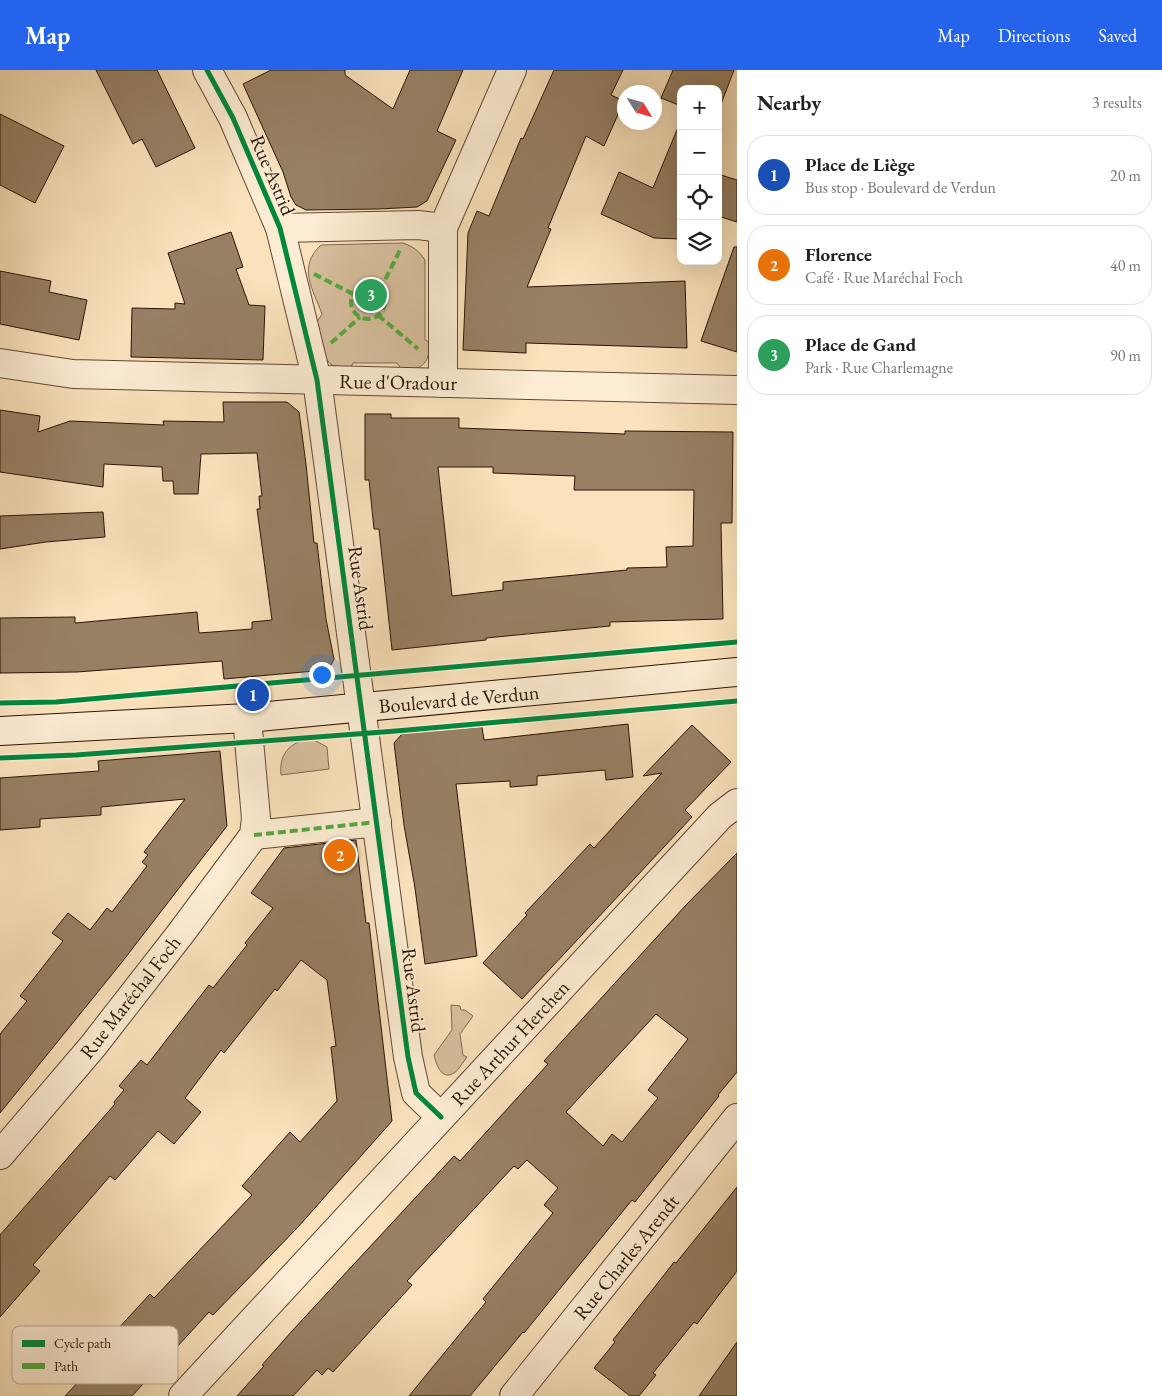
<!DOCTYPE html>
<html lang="en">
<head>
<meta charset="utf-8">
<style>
  body { margin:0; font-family:"EB Garamond",serif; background:#f6f6f6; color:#202124 }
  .controls { position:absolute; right:15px; top:15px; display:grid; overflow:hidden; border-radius:10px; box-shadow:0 5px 20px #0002 }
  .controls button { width:45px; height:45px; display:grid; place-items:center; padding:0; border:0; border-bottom:1px solid #e0e0e0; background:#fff; color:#202124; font:25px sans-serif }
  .compass { position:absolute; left:617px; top:15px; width:45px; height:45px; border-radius:50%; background:#fff; box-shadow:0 5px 20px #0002; rotate:127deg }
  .you { position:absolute; left:321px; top:604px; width:18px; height:18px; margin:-12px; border:4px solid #fff; border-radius:50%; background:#1a73e8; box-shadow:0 0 0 8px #1a73e833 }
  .badge { display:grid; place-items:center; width:32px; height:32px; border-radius:50%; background:#2563eb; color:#fff; font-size:16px; font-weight:700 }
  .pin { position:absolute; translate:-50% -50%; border:2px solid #fff; box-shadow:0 1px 5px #0006 }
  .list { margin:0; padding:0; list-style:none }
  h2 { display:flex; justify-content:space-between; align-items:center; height:65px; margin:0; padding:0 20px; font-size:21px }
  h2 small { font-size:16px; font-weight:400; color:#757577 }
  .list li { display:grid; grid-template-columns:32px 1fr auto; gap:15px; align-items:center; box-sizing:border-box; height:80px; margin:0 10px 10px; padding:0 10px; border:1px solid #e0e0e0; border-radius:20px }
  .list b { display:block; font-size:19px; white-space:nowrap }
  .list p { margin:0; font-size:16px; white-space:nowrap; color:#757577 }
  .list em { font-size:16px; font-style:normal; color:#757577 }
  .icon { flex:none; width:28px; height:28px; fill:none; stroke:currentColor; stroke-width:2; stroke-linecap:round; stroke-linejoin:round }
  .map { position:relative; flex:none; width:737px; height:1326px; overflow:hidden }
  header { display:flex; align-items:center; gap:30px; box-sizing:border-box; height:70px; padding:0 25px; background:#2563eb; color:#fff }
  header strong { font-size:24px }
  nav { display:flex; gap:28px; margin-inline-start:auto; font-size:18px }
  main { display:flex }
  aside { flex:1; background:#fff }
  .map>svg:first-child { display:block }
  .green { fill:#d7bf9d; stroke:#816a51 }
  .building { fill:#978064; stroke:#2b1505; fill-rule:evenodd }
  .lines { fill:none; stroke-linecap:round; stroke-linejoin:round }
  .street-casing { stroke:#5f4833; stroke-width:30 }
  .secondary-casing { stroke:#2b1505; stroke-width:30 }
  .street { stroke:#fcecd3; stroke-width:28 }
  .secondary { stroke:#fcecd3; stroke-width:28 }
  .quiet { stroke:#54a940; stroke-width:4; stroke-dasharray:8 4; stroke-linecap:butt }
  .cycleway-casing { stroke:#fcecd3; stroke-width:8 }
  .cycleway { stroke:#00873e; stroke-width:5 }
  .labels { text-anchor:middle; stroke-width:4; stroke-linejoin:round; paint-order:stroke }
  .street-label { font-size:20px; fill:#2b1505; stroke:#fcecd3 }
  .key { fill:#fcecd3; stroke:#bdac95; stroke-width:1 }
  .key-label { font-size:14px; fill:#2b1505 }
</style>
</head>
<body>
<header>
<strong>Map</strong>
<nav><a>Map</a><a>Directions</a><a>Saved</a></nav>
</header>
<main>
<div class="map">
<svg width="737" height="1326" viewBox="0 0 737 1326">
  <rect width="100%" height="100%" fill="#fae2bc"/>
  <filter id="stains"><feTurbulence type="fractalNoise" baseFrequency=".004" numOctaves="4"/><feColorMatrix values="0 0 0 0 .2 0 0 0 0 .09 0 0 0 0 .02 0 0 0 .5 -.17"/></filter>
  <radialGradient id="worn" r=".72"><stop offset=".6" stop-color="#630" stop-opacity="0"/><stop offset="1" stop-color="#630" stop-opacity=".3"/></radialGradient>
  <g class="green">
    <path d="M403,173c11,4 16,8 22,17v80l4,2c1,20 -5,28 -27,28l-5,-7h-44l-2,4c-4,1 -9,2 -13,1 -17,-4 -18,-32 -21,-46l5,-8c-9,-25 -25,-47 -1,-69z"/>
    <path d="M305,670h9l13,7 2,22 -48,6c-2,-19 7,-31 24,-35z"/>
    <path d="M451,935l9,1 1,4h4l8,6 -13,18 3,21 4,2c-4,5 -8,13 -13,16 -13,8 -18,-10 -20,-18l18,-25z"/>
  </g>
  <g class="building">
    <polygon points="96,0 157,0 195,78 156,97 142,69 133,74"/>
    <polygon points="271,0 345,0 345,5 393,39 410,0 463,0 437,61 456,70 427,131 417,137 379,139 306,140 296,135 291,127 283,102 243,14"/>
    <polygon points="554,0 623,0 611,25 624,31 604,76 586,66 548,158 551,159 527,217 685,211 687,278 526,273 526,283 463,280 468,163 477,141 489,146 521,68 523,69"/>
    <polygon points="673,0 734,0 718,42 718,19 681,19 681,36 661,28"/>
    <polygon points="0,44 64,76 35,133 0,115"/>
    <polygon points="681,50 681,169 654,168 601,144 619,102 653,118"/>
    <polygon points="718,104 737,110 737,152 718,146"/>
    <polygon points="231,162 243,197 236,199 249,235 265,236 263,290 131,287 132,238 175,239 175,233 185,234 168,183"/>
    <polygon points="734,177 737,177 737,282 701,271"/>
    <polygon points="0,201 51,211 49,222 87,230 79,270 0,254"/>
    <polygon points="223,332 287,332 299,342 306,394 314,473 317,473 326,549 334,589 331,595 326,600 224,609 222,591 77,602 0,603 0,548 75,547 75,553 197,542 199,563 252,559 252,552 272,550 257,439 260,439 259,426 262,426 257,383 201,384 198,424 174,424 173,411 163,411 162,397 104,394 103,417 0,402 0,340 40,346 38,362 70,351 164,355 163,351 224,352"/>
    <path d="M365,344h26v4h68v10l166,6v-3l108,1 -1,91h-11l2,96 -113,3v4l-124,12v2l-94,10 -13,-121h-5l-5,-49h-4zM438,397h55v6l82,3 -1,14h120l-1,56 -27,1 1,20 -40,1v2l-124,12v8l-51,6z"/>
    <polygon points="103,442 105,467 46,472 0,479 0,446"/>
    <polygon points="628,654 633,707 606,710 605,700 537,706 537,715 510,717 510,711 456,714 477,886 425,894 415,818 404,755 394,673 402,664 482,657 484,670"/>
    <polygon points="692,655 731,692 685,740 692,747 522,929 483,893 527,845 525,843 590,774 594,778 662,703 643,706"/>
    <polygon points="220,681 227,756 122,892 0,1043 0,964 27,931 20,926 63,871 52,863 68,843 90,860 107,838 112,842 147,796 142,792 148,785 144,782 185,729 101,737 101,745 40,749 40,757 0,760 0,708 99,701 98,691"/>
    <polygon points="356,770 366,853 369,853 392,1051 298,1157 213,1245 209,1242 132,1326 65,1326 109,1279 104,1274 150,1224 154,1228 252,1125 242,1116 290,1062 300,1072 337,1031 331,977 336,976 327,910 301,890 277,921 275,919 224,983 221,980 185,1028 201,1042 174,1074 158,1061 115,1110 110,1106 33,1195 40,1201 0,1247 0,1165 115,1034 114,1032 124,1020 119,1016 141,990 147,995 209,915 213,918 247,875 245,873 273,838 251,823 284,778"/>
    <path d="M737,783v219l-19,23 1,1 -84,106 -3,-2 -108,133 -1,-1 -53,64h-61l77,-94 -3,-3 70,-86 -9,-8 14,-17 -31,-28 -9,9 -4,-3 -107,115 5,4 -79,87 -5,-4 -6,7 -5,-5 -24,26h-56l27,-30 -2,-1 30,-34 162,-175 6,5 88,-97 -4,-3 142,-156zM656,944l32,25 -40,51 10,8 -36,44 -10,-8 -9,12 -37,-34z"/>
    <polygon points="737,1117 737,1201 697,1254 694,1252 674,1277 653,1303 656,1305 639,1326 630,1326 594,1298 615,1272 613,1270 664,1205 674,1192 676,1193"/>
    <polygon points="737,1272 737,1326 699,1326"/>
  </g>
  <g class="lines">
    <defs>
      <g id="street">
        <polyline points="207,0 233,48 280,158 317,310 408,987 416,1023 441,1047"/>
        <polyline points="280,158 418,155 443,158"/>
        <polyline points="0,293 73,304 737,320"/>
        <polyline points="443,313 443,158 512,0"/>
        <polyline points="254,765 377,752"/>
        <polyline points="0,1085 93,976 181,863 254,765 256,748 247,648"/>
        <polyline points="183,1326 720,746 737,733"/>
        <polyline points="514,1326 737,1048"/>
      </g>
      <polyline id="secondary" points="0,661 247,648 737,602"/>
    </defs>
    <use href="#street" class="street-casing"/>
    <use href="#secondary" class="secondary-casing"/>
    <use href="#street" class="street"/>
    <use href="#secondary" class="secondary"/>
    <g class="quiet">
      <polyline points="314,204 353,224"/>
      <circle cx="368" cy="232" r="17"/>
      <polyline points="380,220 401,178"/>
      <polyline points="378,245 418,279"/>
      <polyline points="331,273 360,247"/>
      <polyline points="254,765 377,752"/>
    </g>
    <defs>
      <g id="cycleway">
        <polyline points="207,0 233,48 280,158 317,310 408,987 416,1023 441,1047"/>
        <polyline points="0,633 56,632 737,572"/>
        <polyline points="0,688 76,685 396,661 737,631"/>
      </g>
    </defs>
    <use href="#cycleway" class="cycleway-casing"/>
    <use href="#cycleway" class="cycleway"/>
  </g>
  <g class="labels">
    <g class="street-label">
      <text transform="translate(273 105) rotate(67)" y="7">Rue Astrid</text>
      <text transform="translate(398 312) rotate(1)" y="7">Rue d'Oradour</text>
      <text transform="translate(361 518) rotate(82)" y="7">Rue Astrid</text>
      <text transform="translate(459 629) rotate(-5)" y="7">Boulevard de Verdun</text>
      <text transform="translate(414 920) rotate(83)" y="7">Rue Astrid</text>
      <text transform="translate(130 927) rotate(-52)" y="7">Rue Maréchal Foch</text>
      <text transform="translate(510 973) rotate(-47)" y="7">Rue Arthur Herchen</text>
      <text transform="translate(626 1187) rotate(-51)" y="7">Rue Charles Arendt</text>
    </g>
  </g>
  <rect x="12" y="1256" width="166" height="58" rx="8" class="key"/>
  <rect x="22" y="1270" width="23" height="7" fill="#00873e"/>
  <rect x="22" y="1293" width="23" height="6" fill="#54a940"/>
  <g class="key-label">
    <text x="54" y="1278">Cycle path</text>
    <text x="54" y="1301">Path</text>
  </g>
  <rect width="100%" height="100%" filter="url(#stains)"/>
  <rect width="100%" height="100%" fill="url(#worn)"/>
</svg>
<div class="controls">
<button>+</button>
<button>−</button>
<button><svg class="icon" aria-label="locate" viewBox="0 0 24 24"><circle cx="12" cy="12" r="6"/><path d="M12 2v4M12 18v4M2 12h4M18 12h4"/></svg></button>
<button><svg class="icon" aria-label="layers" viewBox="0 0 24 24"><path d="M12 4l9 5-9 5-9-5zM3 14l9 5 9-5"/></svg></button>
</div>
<svg class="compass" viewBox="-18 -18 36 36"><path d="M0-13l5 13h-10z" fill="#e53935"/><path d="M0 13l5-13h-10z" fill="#757577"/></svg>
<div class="you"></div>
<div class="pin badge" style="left:253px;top:625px;background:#1a4fb4">1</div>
<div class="pin badge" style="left:340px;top:785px;background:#e8710a">2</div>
<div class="pin badge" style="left:371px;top:225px;background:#2e9e5b">3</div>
</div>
<aside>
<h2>Nearby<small>3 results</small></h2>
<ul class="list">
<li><span class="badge" style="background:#1a4fb4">1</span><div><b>Place de Liège</b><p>Bus stop · Boulevard de Verdun</p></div><em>20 m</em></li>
<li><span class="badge" style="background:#e8710a">2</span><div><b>Florence</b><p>Café · Rue Maréchal Foch</p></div><em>40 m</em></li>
<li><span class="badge" style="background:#2e9e5b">3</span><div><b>Place de Gand</b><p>Park · Rue Charlemagne</p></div><em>90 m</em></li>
</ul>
</aside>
</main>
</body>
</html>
